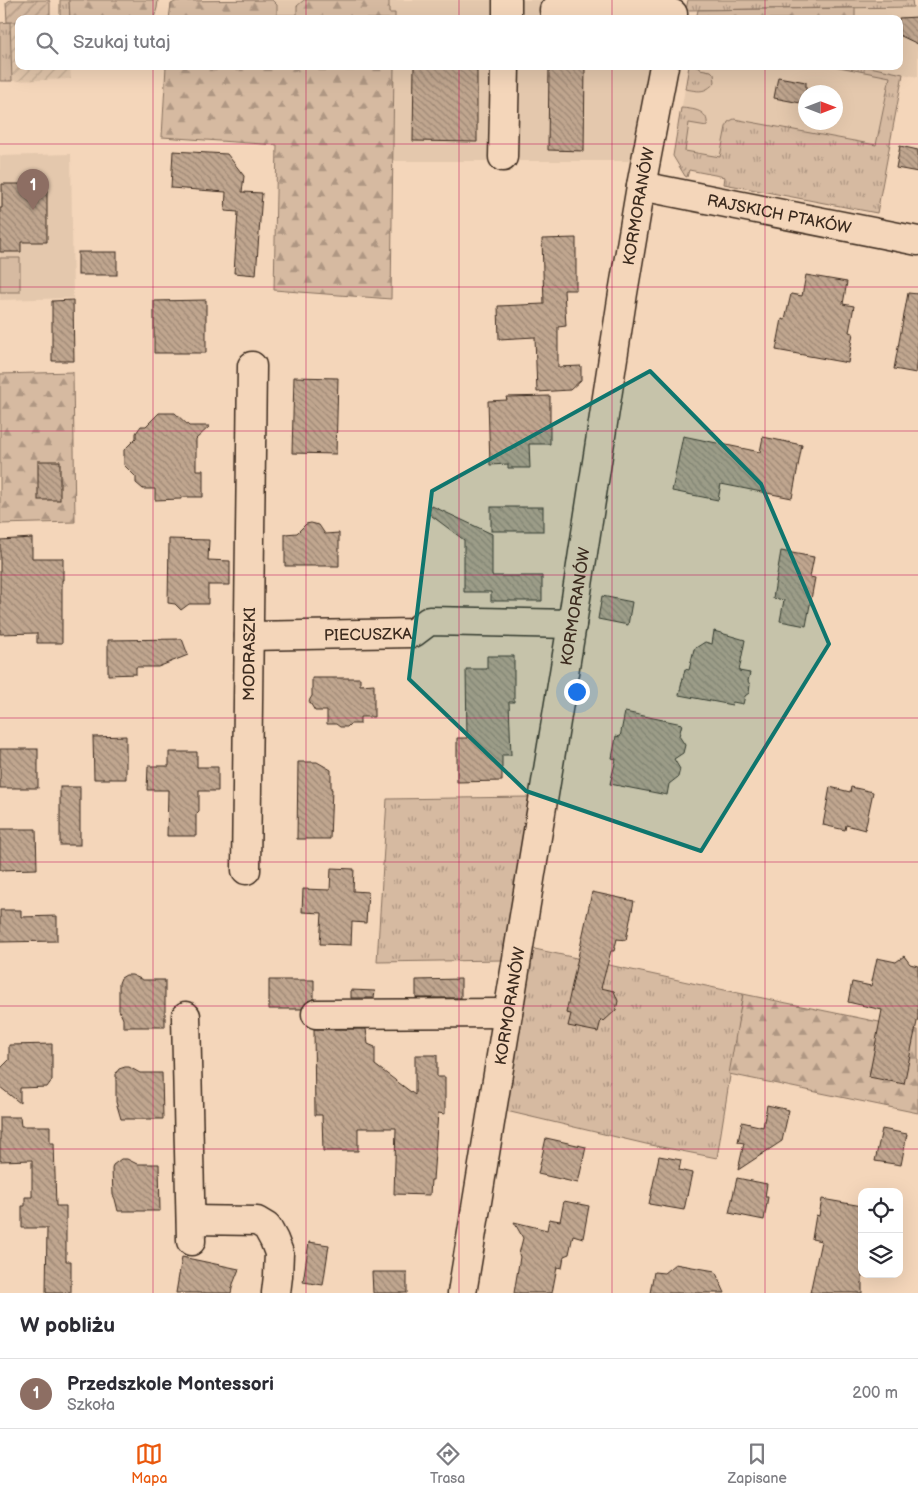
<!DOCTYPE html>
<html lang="pl">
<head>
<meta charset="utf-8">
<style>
  body { margin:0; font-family:"Balsamiq Sans",sans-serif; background:#f2f2f3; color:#2b2b33 }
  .controls { position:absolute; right:15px; bottom:15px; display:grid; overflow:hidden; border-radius:10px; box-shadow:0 5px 20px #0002 }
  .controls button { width:45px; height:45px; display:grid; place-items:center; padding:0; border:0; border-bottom:1px solid #e1e1e2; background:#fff; color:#2b2b33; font:25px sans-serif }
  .compass { position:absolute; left:798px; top:85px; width:45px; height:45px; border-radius:50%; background:#fff; box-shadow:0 5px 20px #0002; rotate:90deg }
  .you { position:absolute; left:576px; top:691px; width:18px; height:18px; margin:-12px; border:4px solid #fff; border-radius:50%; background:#1a73e8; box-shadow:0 0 0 8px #1a73e833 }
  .badge { display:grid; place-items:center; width:32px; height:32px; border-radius:50%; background:#ea580c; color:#fff; font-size:16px; font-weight:700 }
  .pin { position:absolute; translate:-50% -41px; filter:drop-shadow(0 1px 2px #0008) }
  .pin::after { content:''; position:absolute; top:26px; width:18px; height:15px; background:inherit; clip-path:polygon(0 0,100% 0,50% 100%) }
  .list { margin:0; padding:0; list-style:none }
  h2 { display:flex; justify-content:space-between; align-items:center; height:65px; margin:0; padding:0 20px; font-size:21px }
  h2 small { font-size:16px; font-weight:400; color:#7c7c81 }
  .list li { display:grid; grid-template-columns:32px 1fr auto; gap:15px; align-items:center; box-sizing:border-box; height:70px; padding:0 20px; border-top:1px solid #e1e1e2 }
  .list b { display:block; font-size:19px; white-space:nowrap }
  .list p { margin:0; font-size:16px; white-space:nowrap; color:#7c7c81 }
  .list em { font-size:16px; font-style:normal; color:#7c7c81 }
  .icon { flex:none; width:28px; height:28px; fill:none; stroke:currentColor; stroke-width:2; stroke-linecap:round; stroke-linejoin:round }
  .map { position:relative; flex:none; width:918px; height:1293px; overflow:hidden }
  .search { position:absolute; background:#fff; box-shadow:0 5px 20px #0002; left:15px; right:15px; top:15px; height:55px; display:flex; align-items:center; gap:12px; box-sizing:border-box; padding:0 18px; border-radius:10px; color:#7c7c81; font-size:19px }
  .sheet { height:135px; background:#fff }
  nav { display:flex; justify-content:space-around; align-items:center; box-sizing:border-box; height:70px; border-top:1px solid #e1e1e2; background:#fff; font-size:14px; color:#7c7c81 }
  nav a { display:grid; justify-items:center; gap:2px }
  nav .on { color:#ea580c }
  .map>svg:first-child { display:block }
  .built { fill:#e4c8ad; fill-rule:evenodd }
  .industrial { fill:url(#industrial-furrows) }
  .grass { fill:url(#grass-tufts); stroke:#887260 }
  .forest { fill:url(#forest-firs); stroke:#887260 }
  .garden { fill:url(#garden-furrows); stroke:#887260 }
  .pitch { fill:#d6baa1; stroke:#887260 }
  .building { fill:url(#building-back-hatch); stroke:#3b2a1e }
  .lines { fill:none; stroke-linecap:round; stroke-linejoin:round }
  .minor-casing { stroke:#3b2a1e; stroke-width:31 }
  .minor { stroke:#f4d6ba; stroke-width:28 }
  .marked { fill:#0f766e; fill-opacity:0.2; stroke:#0f766e; stroke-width:4; stroke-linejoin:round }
  .grid { fill:none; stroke:#c2185b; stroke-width:1; stroke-opacity:0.55 }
  .labels { text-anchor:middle; stroke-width:5; stroke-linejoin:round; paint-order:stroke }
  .street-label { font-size:16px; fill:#3b2a1e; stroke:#f4d6ba }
</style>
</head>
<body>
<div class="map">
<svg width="918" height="1293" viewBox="0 0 918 1293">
  <defs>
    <pattern id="industrial-furrows" width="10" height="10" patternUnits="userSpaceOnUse" patternTransform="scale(1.25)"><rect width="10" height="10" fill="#e4c8ad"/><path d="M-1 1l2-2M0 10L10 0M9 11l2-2" fill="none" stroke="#c4ac94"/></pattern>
    <pattern id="grass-tufts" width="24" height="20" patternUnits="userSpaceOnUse" patternTransform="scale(1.25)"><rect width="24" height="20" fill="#d6baa1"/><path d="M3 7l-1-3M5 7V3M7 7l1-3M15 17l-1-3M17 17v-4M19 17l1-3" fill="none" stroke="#af9783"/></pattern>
    <pattern id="forest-firs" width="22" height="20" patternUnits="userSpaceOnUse" patternTransform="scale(1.25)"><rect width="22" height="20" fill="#d6baa1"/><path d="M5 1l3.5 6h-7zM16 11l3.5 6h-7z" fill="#af9783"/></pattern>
    <pattern id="garden-furrows" width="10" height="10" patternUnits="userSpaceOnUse" patternTransform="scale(1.25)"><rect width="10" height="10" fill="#d6baa1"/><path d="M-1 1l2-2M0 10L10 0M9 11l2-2" fill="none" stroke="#af9783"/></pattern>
    <pattern id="building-back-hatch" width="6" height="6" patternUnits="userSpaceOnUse" patternTransform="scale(1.25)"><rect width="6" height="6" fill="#c0a68f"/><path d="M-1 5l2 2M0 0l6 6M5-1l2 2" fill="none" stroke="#9d8774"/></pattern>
  </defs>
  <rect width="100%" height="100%" fill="#f4d6ba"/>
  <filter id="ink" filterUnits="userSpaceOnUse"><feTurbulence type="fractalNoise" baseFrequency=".02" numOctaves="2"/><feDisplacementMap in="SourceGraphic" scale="10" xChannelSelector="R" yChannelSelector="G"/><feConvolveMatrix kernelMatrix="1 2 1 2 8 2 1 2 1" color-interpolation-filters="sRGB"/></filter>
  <g filter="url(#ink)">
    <g class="built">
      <polygon points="181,0 304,0 297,6 297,15 277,15 181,1"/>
      <polygon points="389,0 665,0 662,19 395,19 395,13 389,13"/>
      <path d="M918,7v70l-15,-3 -26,139 -153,-29 1,-7 -36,-7 -2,7 -2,-1 -12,-20 16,-90h210v-47h-44v-11zM806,92h30v30h-30z"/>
      <polygon points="394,66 653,66 634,161 393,161"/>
      <polygon points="71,154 73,298 0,300 0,156"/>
    </g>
    <polygon class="industrial" points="10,22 19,22 19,66 70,66 71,79 12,81"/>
    <g class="grass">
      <polygon points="60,0 69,0 70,19 60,19"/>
      <polygon points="688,0 912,0 913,7 686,10"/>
      <polygon points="10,22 12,81 0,81 0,23"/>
      <path d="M689,66h11v3l11,2 3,3 1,8c-10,12 -17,9 -30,7z"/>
      <path d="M834,66h31l38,8 -26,139 -153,-29 1,-7 -36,-7 -2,7 -2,-1 -12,-20 8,-48c12,1 28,2 26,18l-18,-3 -4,28 35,6 6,-30 2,-5 6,-3 142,26 14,-68z"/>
      <polygon points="529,797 502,960 377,962 387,799"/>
      <polygon points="530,948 743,994 717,1158 646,1144 502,1110"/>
    </g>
    <g class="forest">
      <polygon points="69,0 158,0 157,8 154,18 70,19"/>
      <polygon points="272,0 277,5 277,15 297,15 297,6 304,0 389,0 389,13 395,13 395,19 169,19 171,4 177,1"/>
      <polygon points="855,8 855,19 696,19 698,10"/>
      <polygon points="166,66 394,66 391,299 274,290 277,145 162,137"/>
      <polygon points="73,372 75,522 0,524 0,374"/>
      <polygon points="743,994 918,1030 918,1113 729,1074"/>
    </g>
    <polygon class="garden" points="10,0 49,0 50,2 50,19 19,19 19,22 7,22 6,3"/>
    <rect class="pitch" x="0" y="258" width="20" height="34"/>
    <g class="building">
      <polygon points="918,17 918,44 899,35 899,18"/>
      <polygon points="414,66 477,66 477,142 413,141"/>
      <polygon points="549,66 585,66 584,151 548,150"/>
      <polygon points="778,77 806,82 806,104 774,98"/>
      <polygon points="900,146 918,150 918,172 896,168"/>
      <polygon points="173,151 227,154 244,176 242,192 262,193 256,275 234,273 238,212 225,211 226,192 171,188"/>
      <polygon points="2,184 47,184 47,242 21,242 21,252 0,252 0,208 2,208"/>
      <polygon points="576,238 576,290 564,290 566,326 558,327 558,367 581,366 581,380 570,390 537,392 535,337 499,339 498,306 544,304 542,239"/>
      <rect x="78" y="252" width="39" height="23"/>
      <polygon points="806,275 847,282 843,304 854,306 849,332 853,333 848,363 776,350 782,319 785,320 791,294 802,296"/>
      <polygon points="908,293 918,294 918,359 916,373 894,369"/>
      <polygon points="73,300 74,361 52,361 52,301"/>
      <polygon points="206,300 206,353 154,353 154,301"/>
      <polygon points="294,377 338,378 336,454 292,453"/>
      <polygon points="550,396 550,444 529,444 530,468 508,468 508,464 490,465 488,401 507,400 506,397"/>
      <polygon points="159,413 175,413 189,426 210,426 196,439 196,470 203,470 203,497 181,497 181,499 155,500 155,489 143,489 136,483 136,477 124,465 124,450 136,438 136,433 141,426 146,426"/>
      <polygon points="683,436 760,452 763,437 802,445 792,498 721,484 718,500 672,491"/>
      <rect x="38" y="461" width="22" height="39"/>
      <polygon points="432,506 492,534 492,576 542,576 542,601 491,601 491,592 464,592 464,540 428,513"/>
      <rect x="491" y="507" width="52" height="24"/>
      <polygon points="311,523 319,525 325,534 339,533 339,566 285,566 285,534 297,533 306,524"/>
      <polygon points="32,538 32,558 63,558 63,580 62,580 62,643 37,643 37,633 0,634 0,540"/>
      <polygon points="169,539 209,540 208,560 230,561 230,585 208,585 208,604 189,604 181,610 175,604 168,603"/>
      <polygon points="781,551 814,557 810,577 815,578 806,626 780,621 784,600 773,598"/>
      <polygon points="602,596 632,602 628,625 598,619"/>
      <polygon points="714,631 745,640 739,671 750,673 748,681 750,685 749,693 745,696 743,704 733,702 732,705 679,695 685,669 689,670 694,649 705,642 712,644"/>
      <polygon points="182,639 188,655 158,667 136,667 136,674 108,675 108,640"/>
      <polygon points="487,656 514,656 514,702 509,702 511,755 502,755 502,781 457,782 457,738 467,738 466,669 487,669"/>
      <polygon points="312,678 360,678 360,685 374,684 374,717 360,717 360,724 350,724 347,727 340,727 336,724 327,724 327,711 315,711 309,701 312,696"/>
      <polygon points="625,712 682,724 679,736 685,745 683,753 674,759 680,769 678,777 669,784 667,795 610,784 616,759 612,758 614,748 616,736 620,737"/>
      <polygon points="126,736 126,779 94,779 93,737"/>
      <rect x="0" y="749" width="38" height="39"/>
      <polygon points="169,752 197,752 197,767 218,767 218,791 199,791 199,811 196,814 196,836 167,836 168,790 147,790 148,766 169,766"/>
      <polygon points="298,762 317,762 331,770 331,789 332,789 330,839 297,839"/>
      <rect x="60" y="787" width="20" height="58"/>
      <polygon points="830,787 850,792 851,787 873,792 865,830 846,825 845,830 823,825"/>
      <polygon points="0,829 36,829 37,869 0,870"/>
      <polygon points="331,868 354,869 353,891 368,892 366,923 352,922 351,945 320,944 322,913 302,912 303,889 330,890"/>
      <polygon points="592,892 634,901 626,940 617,939 614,951 611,951 601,988 614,991 618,1001 616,1010 604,1021 601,1020 598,1032 568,1026 571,1014 566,1013"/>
      <polygon points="0,910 21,910 21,917 57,916 57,941 0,942"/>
      <polygon points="904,956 910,964 918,966 918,1017 904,1084 869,1077 882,1010 848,1002 852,982 871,986 877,958 896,962"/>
      <polygon points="126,975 132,975 143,980 165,980 165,1027 123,1027 123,1019 119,1010 119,983 121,978"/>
      <polygon points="461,979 461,998 416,998 416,980"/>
      <polygon points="269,980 314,980 314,999 308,1001 302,1009 269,1009"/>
      <polygon points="351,990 375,991 374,998 351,998"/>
      <polygon points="314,1029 366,1029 368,1044 375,1047 375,1065 415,1095 415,1055 437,1055 437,1077 445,1077 445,1114 438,1113 433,1180 431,1180 430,1195 394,1194 396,1128 358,1128 358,1151 323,1151 322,1115 315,1115"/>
      <polygon points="52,1044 52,1080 47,1087 20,1088 20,1103 0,1087 0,1069 9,1060 9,1045"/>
      <polygon points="125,1067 129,1067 140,1073 162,1073 163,1119 121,1119 116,1102 116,1073 119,1069"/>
      <polygon points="767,1105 789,1110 782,1141 738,1170 744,1143 738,1142 742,1122 763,1127"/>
      <polygon points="0,1117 20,1117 21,1126 50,1126 50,1143 54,1143 56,1206 66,1206 66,1261 71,1261 71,1293 46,1293 47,1228 22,1228 22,1206 25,1206 25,1197 32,1197 32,1160 0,1161"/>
      <polygon points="882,1129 907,1134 901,1165 875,1161"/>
      <polygon points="546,1138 586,1147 578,1183 538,1174"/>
      <polygon points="659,1156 681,1160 679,1170 692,1173 684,1210 649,1204"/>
      <polygon points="121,1159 127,1159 137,1164 159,1164 160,1211 118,1211 115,1199 113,1195 112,1169 113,1165"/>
      <polygon points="737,1178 767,1184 765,1197 768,1197 764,1220 729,1213"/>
      <polygon points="822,1199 862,1206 862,1293 810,1293 821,1241 812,1239 816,1215 819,1216"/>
      <polygon points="564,1201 589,1206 583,1238 573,1235 569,1254 564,1256 562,1268 557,1267 552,1293 514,1293 520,1257 519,1254 523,1238 514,1222 547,1230 549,1219 560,1221"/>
      <polygon points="309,1242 329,1245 323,1285 303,1282"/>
      <polygon points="182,1257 239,1269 233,1284 231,1293 176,1293"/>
      <polygon points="675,1264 715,1271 725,1293 650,1293 654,1272 664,1273"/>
      <polygon points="372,1272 407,1272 407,1293 373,1293"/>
    </g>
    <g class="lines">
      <defs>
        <g id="minor">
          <polyline points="554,10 663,10 673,14"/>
          <polyline points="507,19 507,0"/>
          <polyline points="503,157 505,66"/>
          <path id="s1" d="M641,186l277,55"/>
          <path id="s2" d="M249,636l164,-3 16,-12 143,3"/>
          <path id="s3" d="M246,870l6,-504"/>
          <polyline points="316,1014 508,1013"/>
          <polyline points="186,1016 191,1241"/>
          <polyline points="191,1220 257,1221 267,1227 274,1240 279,1253 278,1276 276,1293"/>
          <path id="s4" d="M462,1293l110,-669 51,-331 18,-107 23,-120"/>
        </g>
      </defs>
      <use href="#minor" class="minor-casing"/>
      <use href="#minor" class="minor"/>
    </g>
  </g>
  <path class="marked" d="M650,371l111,113 68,160 -128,207 -175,-60 -117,-112 23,-188z"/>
  <path class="grid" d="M153,0v19M306,0v19M459,0v19M612,0v19M765,0v19M153,66v1227M306,66v1227M459,66v1227M612,66v1227M765,66v1227M0,144h918M0,287h918M0,431h918M0,575h918M0,718h918M0,862h918M0,1006h918M0,1149h918"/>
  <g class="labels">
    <g class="street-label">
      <text dy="6" stroke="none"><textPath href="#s4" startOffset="1101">KORMORANÓW</textPath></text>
      <text dy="6" stroke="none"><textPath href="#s1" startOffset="141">RAJSKICH PTAKÓW</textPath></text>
      <text dy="6" stroke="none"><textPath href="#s4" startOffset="696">KORMORANÓW</textPath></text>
      <text dy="6" stroke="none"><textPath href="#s2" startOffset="119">PIECUSZKA</textPath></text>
      <text dy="6" stroke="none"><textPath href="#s3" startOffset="216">MODRASZKI</textPath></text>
      <text dy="6" stroke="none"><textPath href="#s4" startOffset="291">KORMORANÓW</textPath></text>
    </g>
  </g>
</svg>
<div class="controls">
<button><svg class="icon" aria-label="locate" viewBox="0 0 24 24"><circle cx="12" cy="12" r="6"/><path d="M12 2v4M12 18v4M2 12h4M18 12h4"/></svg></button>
<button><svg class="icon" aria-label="layers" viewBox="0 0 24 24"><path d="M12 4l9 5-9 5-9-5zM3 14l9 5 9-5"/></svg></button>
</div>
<svg class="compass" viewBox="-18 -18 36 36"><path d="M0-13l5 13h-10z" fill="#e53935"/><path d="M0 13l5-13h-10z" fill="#7c7c81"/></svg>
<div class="you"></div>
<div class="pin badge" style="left:33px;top:210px;background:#8d6e63">1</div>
<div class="search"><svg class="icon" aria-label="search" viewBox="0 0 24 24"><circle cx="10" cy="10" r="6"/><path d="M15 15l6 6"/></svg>Szukaj tutaj</div>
</div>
<section class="sheet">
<h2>W pobliżu<small></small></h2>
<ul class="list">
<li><span class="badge" style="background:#8d6e63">1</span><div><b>Przedszkole Montessori</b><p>Szkoła</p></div><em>200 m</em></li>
</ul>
</section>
<nav>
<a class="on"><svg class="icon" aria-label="map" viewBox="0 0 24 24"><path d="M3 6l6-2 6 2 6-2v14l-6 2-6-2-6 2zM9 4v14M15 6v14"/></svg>Mapa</a>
<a><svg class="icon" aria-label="directions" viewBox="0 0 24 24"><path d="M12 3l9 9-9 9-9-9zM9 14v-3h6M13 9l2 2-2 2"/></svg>Trasa</a>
<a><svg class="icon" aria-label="saved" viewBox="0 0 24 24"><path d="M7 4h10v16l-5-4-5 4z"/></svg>Zapisane</a>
</nav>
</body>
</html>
